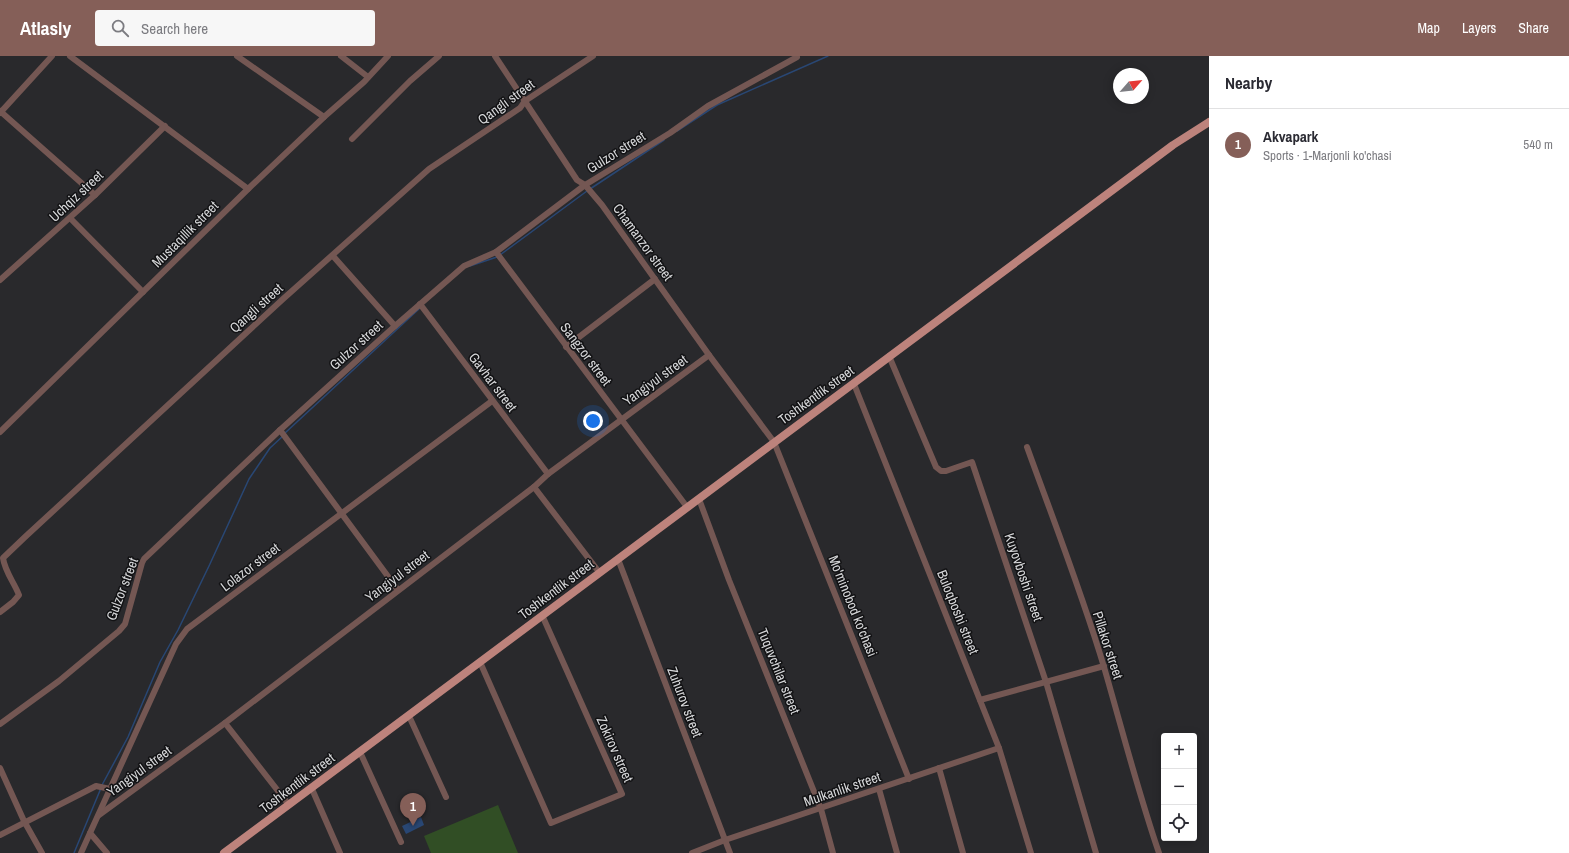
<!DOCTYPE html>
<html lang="en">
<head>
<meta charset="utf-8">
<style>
  body { margin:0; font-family:"Archivo Narrow",sans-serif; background:#f7f7f7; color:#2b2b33 }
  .controls { position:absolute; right:12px; bottom:12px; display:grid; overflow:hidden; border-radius:4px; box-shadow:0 2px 10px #0003 }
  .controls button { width:36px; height:36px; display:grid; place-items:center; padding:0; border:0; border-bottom:1px solid #e1e1e2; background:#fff; color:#2b2b33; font:20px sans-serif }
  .compass { position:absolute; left:1113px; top:12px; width:36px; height:36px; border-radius:50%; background:#fff; box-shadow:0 2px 10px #0003; rotate:62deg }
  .you { position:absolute; left:593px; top:365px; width:14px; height:14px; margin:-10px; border:3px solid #fff; border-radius:50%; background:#1a73e8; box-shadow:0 0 0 6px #1a73e833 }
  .badge { display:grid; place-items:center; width:26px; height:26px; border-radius:50%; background:#855f58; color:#fff; font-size:13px; font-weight:700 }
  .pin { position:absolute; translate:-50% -33px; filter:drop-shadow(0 1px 2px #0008) }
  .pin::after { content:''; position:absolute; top:21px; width:14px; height:12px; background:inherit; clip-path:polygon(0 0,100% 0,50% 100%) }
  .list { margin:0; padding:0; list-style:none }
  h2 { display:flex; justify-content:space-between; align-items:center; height:52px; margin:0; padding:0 16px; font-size:17px }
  h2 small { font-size:13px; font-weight:400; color:#7c7c81 }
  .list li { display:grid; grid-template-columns:26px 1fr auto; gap:12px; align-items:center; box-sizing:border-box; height:72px; padding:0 16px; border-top:1px solid #e1e1e2 }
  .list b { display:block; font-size:15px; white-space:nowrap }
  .list p { margin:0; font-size:13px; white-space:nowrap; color:#7c7c81 }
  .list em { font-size:13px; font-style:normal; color:#7c7c81 }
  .icon { flex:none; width:22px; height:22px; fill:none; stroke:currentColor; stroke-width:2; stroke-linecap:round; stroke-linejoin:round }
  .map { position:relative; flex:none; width:1209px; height:797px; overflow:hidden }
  header { display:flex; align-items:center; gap:24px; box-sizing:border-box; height:56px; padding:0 20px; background:#855f58; color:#fff }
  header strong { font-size:19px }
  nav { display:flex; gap:22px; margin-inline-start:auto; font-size:14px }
  .search { width:280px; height:36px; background:#f7f7f7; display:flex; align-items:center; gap:10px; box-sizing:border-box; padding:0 14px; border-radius:4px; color:#7c7c81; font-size:15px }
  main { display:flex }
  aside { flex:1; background:#fff }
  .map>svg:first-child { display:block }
  .green { fill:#314e25 }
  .water { fill:#294774 }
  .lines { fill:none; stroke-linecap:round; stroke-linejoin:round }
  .stream { stroke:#294774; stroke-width:1.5 }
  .minor { stroke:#745753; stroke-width:6 }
  .major { stroke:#bd837c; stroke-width:8 }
  .labels { text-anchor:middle; stroke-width:3; stroke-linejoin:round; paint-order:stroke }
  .street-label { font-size:14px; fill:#d6d7d9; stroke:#121214 }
</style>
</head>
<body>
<header>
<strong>Atlasly</strong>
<div class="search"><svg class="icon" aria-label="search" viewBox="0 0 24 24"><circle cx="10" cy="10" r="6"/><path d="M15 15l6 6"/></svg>Search here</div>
<nav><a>Map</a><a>Layers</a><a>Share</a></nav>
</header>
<main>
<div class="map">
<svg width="1209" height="797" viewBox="0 0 1209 797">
  <rect width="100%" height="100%" fill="#29292c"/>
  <polygon class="green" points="498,749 518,797 431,797 424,780"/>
  <polygon class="water" points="421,761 424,769 406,778 402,770"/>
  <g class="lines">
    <g class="stream">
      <polyline points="677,75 717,49 828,0"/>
      <polyline points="590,133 664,84"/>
      <polyline points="500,199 587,135"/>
      <polyline points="470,210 497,201"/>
      <polyline points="285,377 420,252"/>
      <polyline points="102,729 128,681 160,606 178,574 209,510 249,423 270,392 283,380"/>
      <polyline points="74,797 101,732"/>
    </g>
    <g class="minor">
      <polyline points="70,0 248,133"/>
      <polyline points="237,0 324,61"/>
      <polyline points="341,0 368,21"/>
      <polyline points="495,0 577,124 585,129 602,149 709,299 774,386 909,723"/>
      <polyline points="0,55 95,139"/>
      <polyline points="0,57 52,0"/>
      <polyline points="352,83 410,25 439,0"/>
      <polyline points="70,162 143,236"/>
      <polyline points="496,196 687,451"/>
      <polyline points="333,200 395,270"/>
      <polyline points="0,224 95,139 165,70"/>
      <polyline points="420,248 548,418"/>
      <polyline points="566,291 655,223"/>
      <polyline points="889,300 936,411 941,415 946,415 972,406 1046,626 1096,797"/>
      <polyline points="854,328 999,692 1031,797"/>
      <polyline points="280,374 398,534"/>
      <polyline points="0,376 248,133 324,61 364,26 388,0"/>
      <path d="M1027,391c26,72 55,146 77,220 18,62 34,125 55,186"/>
      <polyline points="534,431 599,516"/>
      <polyline points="699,443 729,524 821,753 833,797"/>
      <polyline points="618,503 730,797"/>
      <path d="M0,556l13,-10 6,-7c-5,-13 -14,-23 -16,-37l22,-21 258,-238 146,-130 91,-61 5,-7 68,-45"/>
      <polyline points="480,606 551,767 622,738 542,559"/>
      <polyline points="980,644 1104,610"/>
      <polyline points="409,660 446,741"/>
      <polyline points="225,667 289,749"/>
      <polyline points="0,668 59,625 119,575 125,568 142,507 144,503 280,374 395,270 464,210 496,196 585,129 670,77 708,50 797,1"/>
      <polyline points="360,696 401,786"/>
      <polyline points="0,712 24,765 42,797"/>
      <polyline points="939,712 963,797"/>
      <polyline points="312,733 340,797"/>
      <polyline points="879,733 897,797"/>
      <polyline points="99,759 225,667 534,431 548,418 709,299"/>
      <polyline points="0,779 96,730 110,733"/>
      <polyline points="81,797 90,777"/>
      <polyline points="107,797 90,777 176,588 187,573 492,345"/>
      <polyline points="692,797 725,784 999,692"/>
    </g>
    <polyline class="major" points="224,797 1173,89 1209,66"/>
  </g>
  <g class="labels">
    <g class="street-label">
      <text transform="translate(506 46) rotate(-36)" y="5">Qangli street</text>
      <text transform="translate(616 96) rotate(-32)" y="5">Gulzor street</text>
      <text transform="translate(76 140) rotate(-43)" y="5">Uchqiz street</text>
      <text transform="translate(185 178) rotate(-45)" y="5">Mustaqillik street</text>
      <text transform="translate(643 186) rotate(54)" y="5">Chamanzor street</text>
      <text transform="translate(256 252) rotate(-42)" y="5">Qangli street</text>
      <text transform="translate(356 289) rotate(-42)" y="5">Gulzor street</text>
      <text transform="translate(586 298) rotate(53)" y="5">Sangzor street</text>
      <text transform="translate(655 324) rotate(-36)" y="5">Yangiyul street</text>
      <text transform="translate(493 326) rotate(53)" y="5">Gavhar street</text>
      <text transform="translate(816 339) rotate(-36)" y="5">Toshkentlik street</text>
      <text transform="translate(250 511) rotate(-37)" y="5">Lolazor street</text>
      <text transform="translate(397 520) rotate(-37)" y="5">Yangiyul street</text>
      <text transform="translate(1024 521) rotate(71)" y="5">Kuyovboshi street</text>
      <text transform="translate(122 533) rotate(-69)" y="5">Gulzor street</text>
      <text transform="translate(556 533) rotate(-37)" y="5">Toshkentlik street</text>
      <text transform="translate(853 550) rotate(68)" y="5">Mo'minobod ko'chasi</text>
      <text transform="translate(958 556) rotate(68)" y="5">Buloqboshi street</text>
      <text transform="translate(1108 589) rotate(72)" y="5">Pillakor street</text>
      <text transform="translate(779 615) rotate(68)" y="5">Tuquvchilar street</text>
      <text transform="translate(685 646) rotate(69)" y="5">Zuhurov street</text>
      <text transform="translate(615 693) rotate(66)" y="5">Zokirov street</text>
      <text transform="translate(139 715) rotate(-36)" y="5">Yangiyul street</text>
      <text transform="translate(297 727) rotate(-37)" y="5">Toshkentlik street</text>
      <text transform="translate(842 733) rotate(-19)" y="5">Mulkanlik street</text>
    </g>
  </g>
</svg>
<div class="controls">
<button>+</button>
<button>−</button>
<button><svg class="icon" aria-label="locate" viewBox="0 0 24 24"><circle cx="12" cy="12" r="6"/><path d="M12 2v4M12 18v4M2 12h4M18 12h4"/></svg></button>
</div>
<svg class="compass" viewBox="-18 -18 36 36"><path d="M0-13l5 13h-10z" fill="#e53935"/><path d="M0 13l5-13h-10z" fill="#7c7c81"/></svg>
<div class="you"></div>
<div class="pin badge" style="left:413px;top:770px">1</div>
</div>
<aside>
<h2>Nearby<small></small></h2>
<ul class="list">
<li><span class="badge">1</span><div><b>Akvapark</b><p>Sports · 1-Marjonli ko'chasi</p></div><em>540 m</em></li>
</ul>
</aside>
</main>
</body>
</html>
